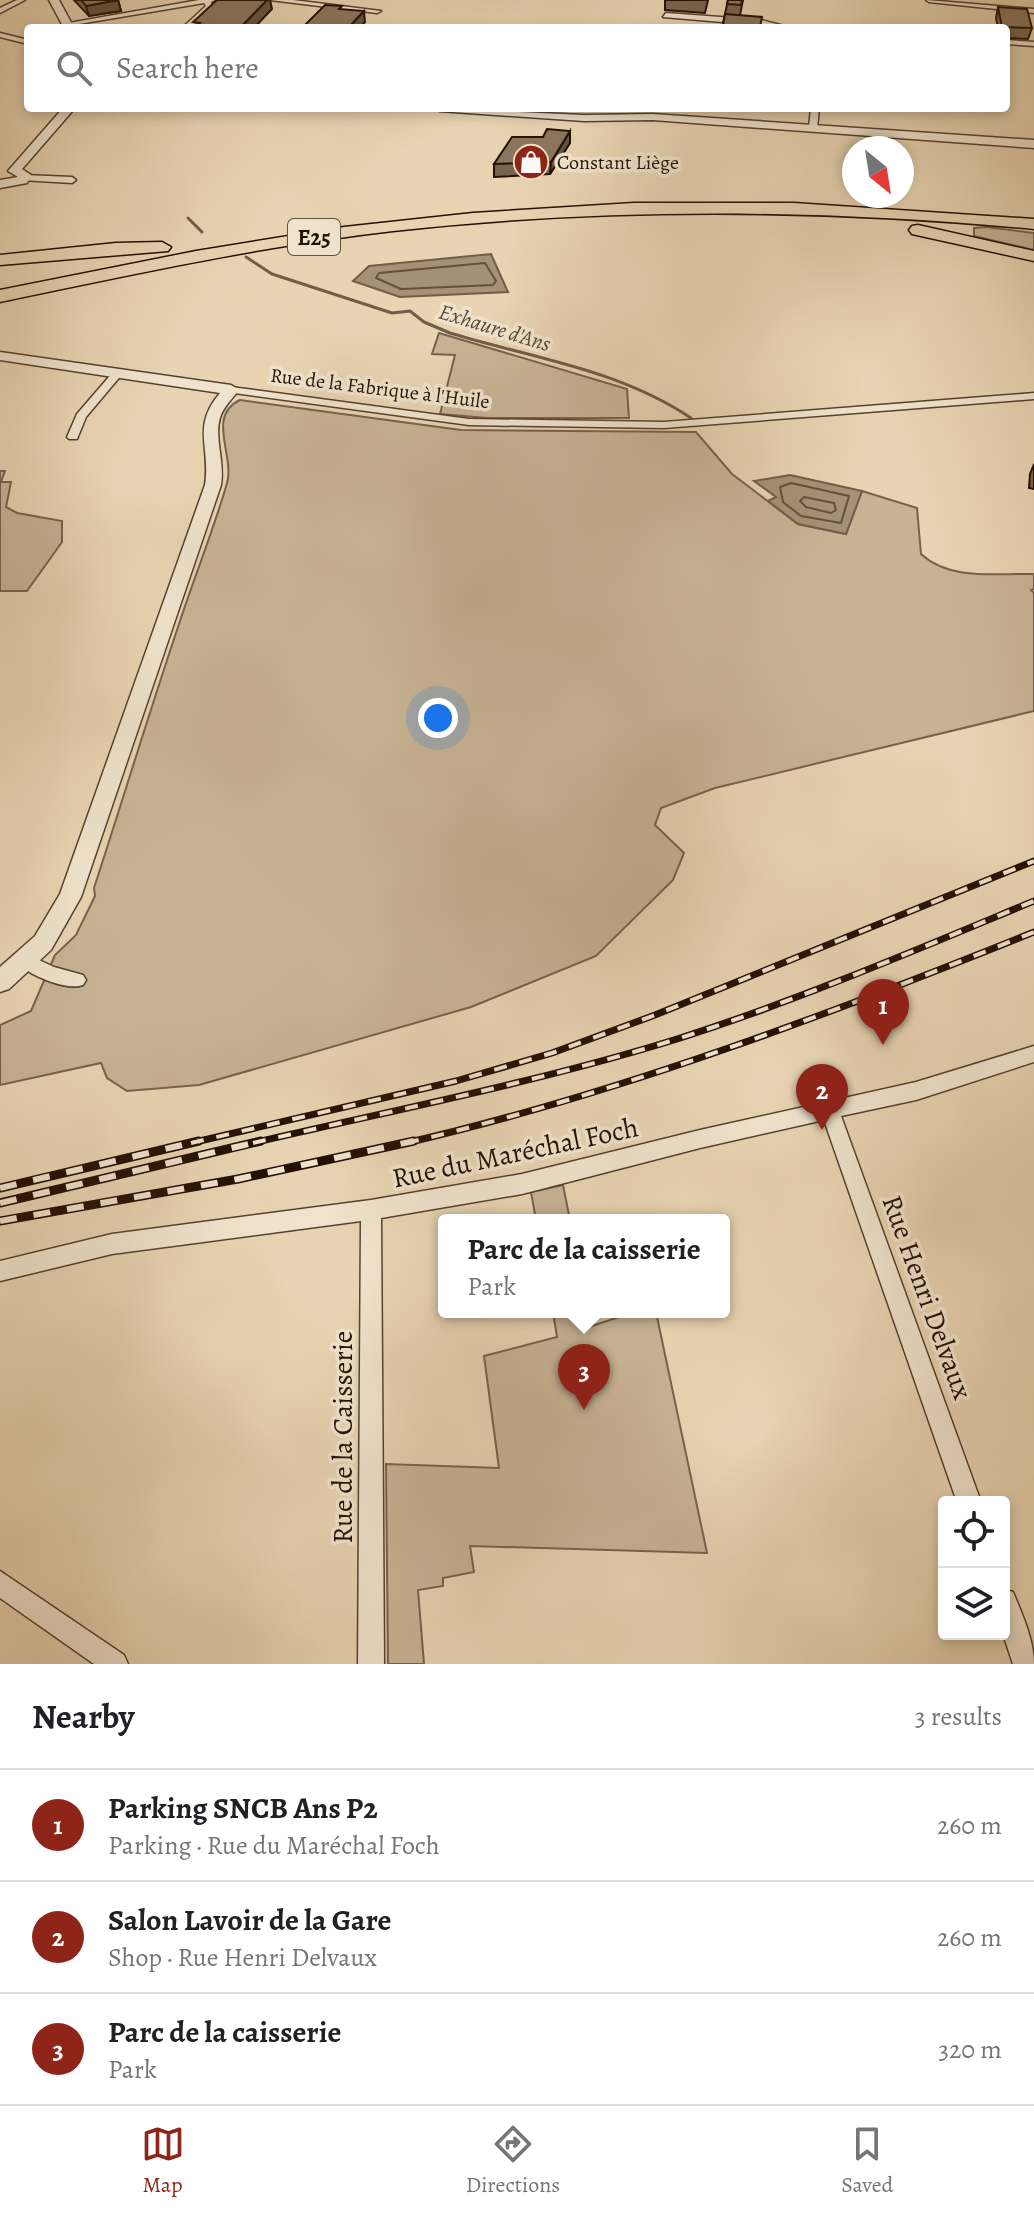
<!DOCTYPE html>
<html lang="en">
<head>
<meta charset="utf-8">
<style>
  body { margin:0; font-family:Alegreya,serif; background:#f6f6f6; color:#202124 }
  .controls { position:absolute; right:24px; bottom:24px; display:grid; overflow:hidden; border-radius:8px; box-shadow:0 4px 12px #0003 }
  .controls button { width:72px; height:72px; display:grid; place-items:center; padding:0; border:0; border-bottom:2px solid #e0e0e0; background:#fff; color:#202124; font:40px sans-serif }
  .compass { position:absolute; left:842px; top:136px; width:72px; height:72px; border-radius:50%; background:#fff; box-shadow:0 4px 12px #0003; rotate:150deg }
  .you { position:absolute; left:438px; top:718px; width:28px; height:28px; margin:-20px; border:6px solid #fff; border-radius:50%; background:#1a73e8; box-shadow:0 0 0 12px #1a73e833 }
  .badge { display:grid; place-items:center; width:52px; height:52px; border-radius:50%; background:#8f2418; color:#fff; font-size:26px; font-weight:700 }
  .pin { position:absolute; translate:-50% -66px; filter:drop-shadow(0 2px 4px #0008) }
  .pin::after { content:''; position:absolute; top:42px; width:28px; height:24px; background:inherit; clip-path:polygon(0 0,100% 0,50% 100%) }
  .popup { position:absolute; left:438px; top:1214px; width:292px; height:104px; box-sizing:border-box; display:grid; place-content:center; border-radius:8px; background:#fff; filter:drop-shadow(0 2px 6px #0005); font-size:26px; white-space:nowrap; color:#757577 }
  .popup b { font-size:30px; color:#202124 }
  .popup::after { content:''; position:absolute; left:50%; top:100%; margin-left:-16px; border:16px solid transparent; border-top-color:#fff }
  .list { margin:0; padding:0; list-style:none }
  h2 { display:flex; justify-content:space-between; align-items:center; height:104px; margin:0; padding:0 32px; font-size:34px }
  h2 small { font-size:26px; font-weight:400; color:#757577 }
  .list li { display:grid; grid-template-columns:52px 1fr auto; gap:24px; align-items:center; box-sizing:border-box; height:112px; padding:0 32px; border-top:2px solid #e0e0e0 }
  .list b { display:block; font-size:30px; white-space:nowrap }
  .list p { margin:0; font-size:26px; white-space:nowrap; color:#757577 }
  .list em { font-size:26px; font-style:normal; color:#757577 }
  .icon { flex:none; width:44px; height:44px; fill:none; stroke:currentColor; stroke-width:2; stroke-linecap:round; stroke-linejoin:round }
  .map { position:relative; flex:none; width:1034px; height:1664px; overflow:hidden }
  .search { position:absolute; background:#fff; box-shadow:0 4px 12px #0003; left:24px; right:24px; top:24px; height:88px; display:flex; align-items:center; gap:20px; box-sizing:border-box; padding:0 28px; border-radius:8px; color:#757577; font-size:30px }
  .sheet { height:440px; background:#fff }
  nav { display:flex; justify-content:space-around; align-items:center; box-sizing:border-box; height:112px; border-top:2px solid #e0e0e0; background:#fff; font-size:22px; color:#757577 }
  nav a { display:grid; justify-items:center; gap:4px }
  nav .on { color:#8f2418 }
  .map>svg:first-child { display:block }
  .green { fill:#c7b394; stroke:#76624c; stroke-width:2 }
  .water { fill:#a59176; stroke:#715d48; stroke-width:2 }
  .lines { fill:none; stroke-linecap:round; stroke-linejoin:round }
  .shore { stroke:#64503c; stroke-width:2 }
  .stream { stroke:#715d48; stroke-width:3 }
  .minor-casing { stroke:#55412f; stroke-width:3 }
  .tertiary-casing { stroke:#55412f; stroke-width:3 }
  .motorway-casing { stroke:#241003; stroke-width:3 }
  .minor { fill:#f0e3cd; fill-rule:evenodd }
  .tertiary { fill:#f0e3cd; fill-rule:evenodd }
  .motorway { fill:#e8d4b2; fill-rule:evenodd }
  .rail-far1-casing { stroke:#241003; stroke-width:7 }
  .rail-casing { stroke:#241003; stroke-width:9 }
  .rail-far1 { stroke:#f0e3cd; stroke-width:4; stroke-dasharray:13; stroke-linecap:butt }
  .rail { stroke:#f0e3cd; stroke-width:6; stroke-dasharray:17; stroke-linecap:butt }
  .wall { fill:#776551; stroke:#241003; stroke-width:2 }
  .shaded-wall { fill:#615342; stroke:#241003; stroke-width:2 }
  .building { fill:#8a765e; stroke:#241003; stroke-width:2 }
  .labels { text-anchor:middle; stroke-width:7; stroke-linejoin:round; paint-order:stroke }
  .far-poi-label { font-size:20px; fill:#241003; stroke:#f0e3cd; text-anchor:start }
  .far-street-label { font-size:20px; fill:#241003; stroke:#f0e3cd }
  .shield { fill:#f0e3cd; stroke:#614f40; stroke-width:2 }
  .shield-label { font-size:22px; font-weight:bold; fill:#241003 }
  .far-water-label { font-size:22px; font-style:italic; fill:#5e4a37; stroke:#f0e3cd }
  .near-street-label { font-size:28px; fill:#241003; stroke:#f0e3cd }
</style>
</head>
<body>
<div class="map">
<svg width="1034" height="1664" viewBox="0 0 1034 1664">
  <rect width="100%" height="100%" fill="#e8d4b2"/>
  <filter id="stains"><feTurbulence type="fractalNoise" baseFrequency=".0025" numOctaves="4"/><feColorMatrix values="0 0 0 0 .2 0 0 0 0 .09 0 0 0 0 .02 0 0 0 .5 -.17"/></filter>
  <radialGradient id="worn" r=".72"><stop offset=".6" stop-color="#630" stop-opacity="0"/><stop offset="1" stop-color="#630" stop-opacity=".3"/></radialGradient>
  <g class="green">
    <polygon points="986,227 1034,233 1034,250 974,236 974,228"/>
    <polygon points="439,333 627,389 629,418 487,418 440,414 455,355 432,354"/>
    <path d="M240,400l221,30 235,2 36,42 66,50 48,10 16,-43 55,17 4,46c29,27 76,19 113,20v15l-3,1 3,3v118l-319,77 -54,20 -6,17 29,28 -11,27 -77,76 -125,51 -272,78 -72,6 -20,-13 -6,-15 -101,22v-60l31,-14 24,-56 21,-20 19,-39 -1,-8c29,-89 56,-178 86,-267 15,-46 34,-92 47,-138 8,-27 -21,-67 13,-83z"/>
    <polygon points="0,471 5,471 1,482 11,482 6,507 17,513 62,521 62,542 27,591 0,591"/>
    <polygon points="563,1185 570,1220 536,1220 531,1192"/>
    <polygon points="553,1312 588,1312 592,1326 634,1312 656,1312 707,1553 470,1546 474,1572 443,1578 443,1586 418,1590 424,1664 388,1664 386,1464 499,1468 484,1356 557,1337"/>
  </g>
  <g class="water">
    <polygon points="491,254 508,292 400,297 353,281 369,266"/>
    <polygon points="790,475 862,491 846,534 798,524 768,501 776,497 754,481"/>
  </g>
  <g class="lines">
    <g class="shore">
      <polygon points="485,263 496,281 493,285 401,289 376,278 379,273"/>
      <polygon points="791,483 849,496 841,523 801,516 783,502 780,487"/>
      <polygon points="804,497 834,503 836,510 831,513 806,507 800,501"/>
    </g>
    <g class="stream">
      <polyline points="188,218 202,232"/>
      <path d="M246,257l26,17 120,39 18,-2 14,11 26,11c82,25 168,36 241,85"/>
    </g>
    <defs>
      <g id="minor">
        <polygon points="17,0 25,0 0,13 0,8"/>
        <polygon points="199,0 215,0 211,2 212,7 190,28 182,28 206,6 204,3 67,26 63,24"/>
        <polygon points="270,0 293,0 381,11 377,13"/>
        <polygon points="926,0 1034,9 1034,13 929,2"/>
        <polygon points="666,13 761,20 792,28 663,17"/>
        <polygon points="0,33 28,40 28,44 0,37"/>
        <polygon points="1006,40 1034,42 1034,46 1006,44"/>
        <polygon points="811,108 819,108 817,128 813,130 809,128"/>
        <polygon points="24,175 72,177 76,180 72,183 21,180 20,178"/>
        <polygon points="114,371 123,373 86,417 77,439 69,439 67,437 77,414"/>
        <polygon points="231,387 469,419 664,422 1034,393 1034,399 664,428 469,425 227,392 225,390"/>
        <path d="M26,954l28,13 29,8 3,5 -3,5c-16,6 -57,-10 -66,-24l3,-5z"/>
        <polygon points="1034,1046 1034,1062 916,1100 841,1116 981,1502 957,1502 824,1120 700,1148 522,1194 381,1218 384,1664 358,1664 361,1221 112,1254 0,1281 0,1261 112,1234 371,1200 522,1174 700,1130 916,1082"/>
        <polygon points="0,1571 124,1655 128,1664 94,1664 0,1598"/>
        <path d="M1004,1589l9,3c9,22 21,48 21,72h-21l-10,-30z"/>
      </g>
      <g id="tertiary">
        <polygon points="49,0 59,0 74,28 64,28"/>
        <polygon points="63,108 75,108 22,169 31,175 27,183 0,188 0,180 18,177 8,171"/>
        <polygon points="433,108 584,115 653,114 1034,140 1034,148 653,120 584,121 439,111"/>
        <path d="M0,352l231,33 8,5c-7,9 -16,17 -19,28 -6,19 5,45 1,67l-140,412 -30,53 -42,39 -9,3v-25l35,-31 25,-42 145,-409c6,-38 -14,-58 15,-92l-220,-33z"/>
      </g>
      <g id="motorway">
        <path d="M634,203h160l240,16v10c-214,-20 -427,-22 -641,2 -132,15 -263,44 -393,71v-12l196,-39 148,-24 129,-14z"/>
        <polygon points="918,225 1034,251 1034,261 912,234 909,230 912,226"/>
        <polygon points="162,242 171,247 168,251 0,265 0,255 116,243"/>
      </g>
    </defs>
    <use href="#minor" class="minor-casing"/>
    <use href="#tertiary" class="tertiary-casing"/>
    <use href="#motorway" class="motorway-casing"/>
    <use href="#minor" class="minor"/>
    <use href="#tertiary" class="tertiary"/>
    <use href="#motorway" class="motorway"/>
    <defs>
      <g id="rail-far1">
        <polyline points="191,1143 456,1081 552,1053 655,1015 1034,861"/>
        <path d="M253,1143c141,-33 286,-61 424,-104 122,-39 239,-89 357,-138"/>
        <path d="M406,1143c215,-50 424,-129 628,-211"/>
      </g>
      <g id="rail">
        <polyline points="0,1188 199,1141"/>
        <polyline points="0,1203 261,1141"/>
        <polyline points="0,1221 238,1179 414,1141"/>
      </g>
    </defs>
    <use href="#rail-far1" class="rail-far1-casing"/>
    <use href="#rail" class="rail-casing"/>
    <use href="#rail-far1" class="rail-far1"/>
    <use href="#rail" class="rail"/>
  </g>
  <g class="wall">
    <polygon points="74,0 118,0 121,11 89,16"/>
    <polygon points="665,0 708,0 705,13 665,10"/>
    <polygon points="728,0 743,0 740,15 760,28 722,28"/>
    <polygon points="998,7 1032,28 1028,39 1006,38 1006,28 998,28 996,18"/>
    <polygon points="570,131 570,143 550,174 494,177 494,164 543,137"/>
    <polygon points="1034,464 1034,489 1029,488 1030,474"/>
  </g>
  <g class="shaded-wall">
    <polygon points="118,0 121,11 89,16 86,6"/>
    <polygon points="267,0 270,0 272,9 254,28 240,28"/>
    <polygon points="364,11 365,22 359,28 348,28"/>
    <polygon points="570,131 570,143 550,174 551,162"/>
  </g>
  <g class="building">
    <polygon points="81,0 118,0 86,6"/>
    <polygon points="217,0 267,0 240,28 194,28 200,23 193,22"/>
    <polygon points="728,0 742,0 741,5 727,4"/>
    <polygon points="325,5 342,6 339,9 364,11 348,28 302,28"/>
    <polygon points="998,7 1027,9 1032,28 1002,27"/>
    <polygon points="725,14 762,17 760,27 723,25"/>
    <polygon points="547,129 570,131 551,162 494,164 512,137 543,137"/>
  </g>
  <defs>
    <symbol id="shop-disc" viewBox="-11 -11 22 22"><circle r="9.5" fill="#8f2418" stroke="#f0e3cd"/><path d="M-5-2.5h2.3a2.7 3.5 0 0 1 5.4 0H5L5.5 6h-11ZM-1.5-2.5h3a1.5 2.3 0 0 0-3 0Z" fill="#fff"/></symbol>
  </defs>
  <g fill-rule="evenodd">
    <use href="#shop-disc" x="511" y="142" width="40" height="40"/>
  </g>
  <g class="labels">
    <g class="far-poi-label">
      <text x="557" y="169">Constant Liège</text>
    </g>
    <g class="far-street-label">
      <text transform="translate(380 388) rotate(7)" y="7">Rue de la Fabrique à l'Huile</text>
    </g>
    <rect class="shield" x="288" y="219" width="52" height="36" rx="6"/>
    <g class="shield-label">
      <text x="314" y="245">E25</text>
    </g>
    <g class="far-water-label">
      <text transform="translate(495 327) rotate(17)" y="8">Exhaure d'Ans</text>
    </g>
    <g class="near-street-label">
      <text transform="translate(515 1152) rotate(-12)" y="10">Rue du Maréchal Foch</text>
      <text transform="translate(928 1297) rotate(70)" y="10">Rue Henri Delvaux</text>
      <text transform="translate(342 1437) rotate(-90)" y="10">Rue de la Caisserie</text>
    </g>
  </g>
  <rect width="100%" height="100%" filter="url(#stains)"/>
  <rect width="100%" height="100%" fill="url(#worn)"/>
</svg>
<div class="controls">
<button><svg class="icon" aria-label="locate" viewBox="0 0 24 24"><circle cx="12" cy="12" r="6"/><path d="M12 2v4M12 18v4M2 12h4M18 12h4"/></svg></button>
<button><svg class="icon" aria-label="layers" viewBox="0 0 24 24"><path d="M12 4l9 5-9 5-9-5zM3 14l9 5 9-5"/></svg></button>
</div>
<svg class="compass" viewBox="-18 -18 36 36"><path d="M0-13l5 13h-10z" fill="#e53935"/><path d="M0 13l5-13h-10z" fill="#757577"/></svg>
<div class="you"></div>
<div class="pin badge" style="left:883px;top:1045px">1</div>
<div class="pin badge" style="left:822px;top:1130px">2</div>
<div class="pin badge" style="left:584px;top:1410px">3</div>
<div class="popup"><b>Parc de la caisserie</b>Park</div>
<div class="search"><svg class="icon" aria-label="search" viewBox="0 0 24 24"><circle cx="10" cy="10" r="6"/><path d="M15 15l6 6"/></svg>Search here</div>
</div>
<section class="sheet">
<h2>Nearby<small>3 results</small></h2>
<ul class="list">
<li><span class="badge">1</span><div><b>Parking SNCB Ans P2</b><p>Parking · Rue du Maréchal Foch</p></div><em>260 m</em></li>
<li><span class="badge">2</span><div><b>Salon Lavoir de la Gare</b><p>Shop · Rue Henri Delvaux</p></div><em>260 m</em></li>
<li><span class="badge">3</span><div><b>Parc de la caisserie</b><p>Park</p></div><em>320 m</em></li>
</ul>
</section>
<nav>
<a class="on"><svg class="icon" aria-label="map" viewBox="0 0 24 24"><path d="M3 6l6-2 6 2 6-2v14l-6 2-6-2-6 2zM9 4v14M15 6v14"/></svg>Map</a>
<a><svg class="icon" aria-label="directions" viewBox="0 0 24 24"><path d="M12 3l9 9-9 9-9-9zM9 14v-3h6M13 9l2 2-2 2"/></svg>Directions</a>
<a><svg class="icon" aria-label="saved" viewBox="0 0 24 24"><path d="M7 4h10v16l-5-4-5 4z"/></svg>Saved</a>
</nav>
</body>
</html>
